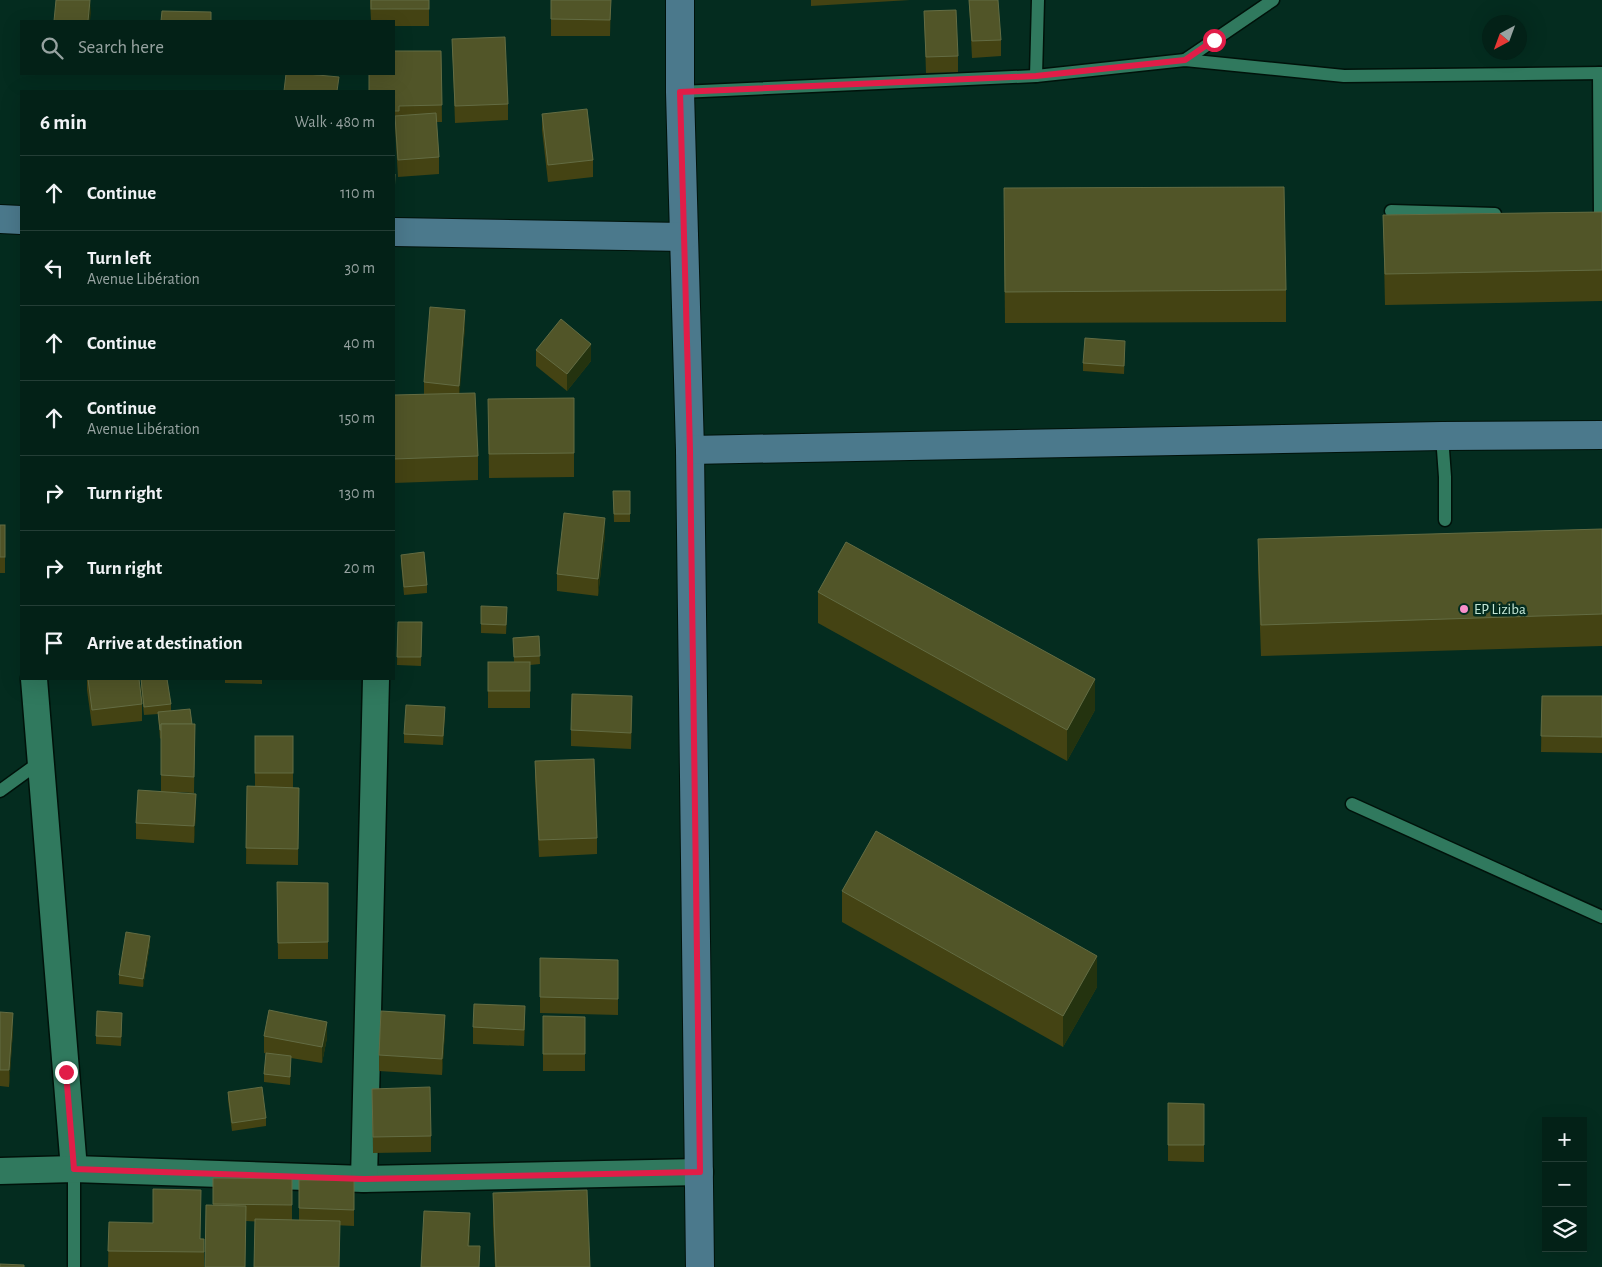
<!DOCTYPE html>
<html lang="en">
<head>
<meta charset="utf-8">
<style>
  body { margin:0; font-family:"Alegreya Sans",sans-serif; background:#0d2920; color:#f1f3f6 }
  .controls { position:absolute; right:15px; bottom:15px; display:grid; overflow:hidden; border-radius:0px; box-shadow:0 5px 20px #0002 }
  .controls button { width:45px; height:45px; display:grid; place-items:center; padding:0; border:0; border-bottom:1px solid #243e36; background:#032117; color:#f1f3f6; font:25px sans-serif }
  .compass { position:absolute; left:1482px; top:15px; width:45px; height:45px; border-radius:50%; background:#032117; box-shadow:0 5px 20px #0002; rotate:221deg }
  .stop { position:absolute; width:15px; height:15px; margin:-11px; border:4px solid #e11d48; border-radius:50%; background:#fff }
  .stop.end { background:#e11d48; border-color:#fff; box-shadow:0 1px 5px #0008 }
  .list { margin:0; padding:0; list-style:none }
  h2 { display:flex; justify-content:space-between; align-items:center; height:65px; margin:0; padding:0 20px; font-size:21px }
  h2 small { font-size:16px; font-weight:400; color:#97a3a1 }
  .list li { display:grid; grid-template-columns:32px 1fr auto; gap:15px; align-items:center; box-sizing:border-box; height:75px; padding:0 20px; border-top:1px solid #243e36 }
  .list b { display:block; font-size:19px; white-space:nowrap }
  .list p { margin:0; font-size:16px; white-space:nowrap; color:#97a3a1 }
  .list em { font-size:16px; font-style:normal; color:#97a3a1 }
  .icon { flex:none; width:28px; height:28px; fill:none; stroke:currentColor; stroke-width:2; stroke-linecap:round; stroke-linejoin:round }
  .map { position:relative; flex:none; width:1602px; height:1267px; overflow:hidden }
  .search { position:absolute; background:#032117; box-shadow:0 5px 20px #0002; left:20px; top:20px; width:375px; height:55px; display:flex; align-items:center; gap:12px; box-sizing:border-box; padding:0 18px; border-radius:0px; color:#97a3a1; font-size:19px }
  .panel { position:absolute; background:#032117; box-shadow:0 5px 20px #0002; left:20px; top:90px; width:375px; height:590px; border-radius:0px }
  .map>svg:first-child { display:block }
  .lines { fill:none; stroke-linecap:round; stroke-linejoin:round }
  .lane-casing { stroke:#00120a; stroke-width:15 }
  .street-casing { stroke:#00120a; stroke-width:29 }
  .secondary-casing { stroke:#00120a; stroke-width:30 }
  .lane { stroke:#30795e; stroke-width:12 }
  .street { stroke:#30795e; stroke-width:26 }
  .secondary { stroke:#4b798c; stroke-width:28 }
  .wall { fill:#444313 }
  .shaded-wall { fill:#24330f }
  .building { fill:#515528; stroke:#636c43 }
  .route { stroke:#e11d48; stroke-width:6 }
  .poi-dot { fill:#f990ca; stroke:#042c1f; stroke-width:2 }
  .labels { text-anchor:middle; stroke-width:5; stroke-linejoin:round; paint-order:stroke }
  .poi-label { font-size:15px; fill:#c4e6d6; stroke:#042c1f; text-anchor:start }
</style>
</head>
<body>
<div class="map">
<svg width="1602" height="1267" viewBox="0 0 1602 1267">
  <rect width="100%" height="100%" fill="#042c1f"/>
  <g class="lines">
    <defs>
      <g id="lane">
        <polyline points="1185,60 1273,0"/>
        <polyline points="1599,73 1600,216"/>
        <polyline points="1036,76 1038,0"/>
        <polyline points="680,92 1036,76 1185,60 1344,76 1602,73"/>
        <polyline points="1391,211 1495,214"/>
        <polyline points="1442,436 1445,477 1445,520"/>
        <polyline points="0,791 40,762"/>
        <polyline points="1352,804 1602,917"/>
        <polyline points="74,1267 74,1169"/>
      </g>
      <g id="street">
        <polyline points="34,679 74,1169"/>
        <polyline points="0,1171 74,1169 364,1179 700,1172"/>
        <polyline points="364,1179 376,679"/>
      </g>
      <g id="secondary">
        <polyline points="680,0 680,92 690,450 700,1267"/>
        <polyline points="0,219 21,220"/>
        <polyline points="394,232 684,237"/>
        <polyline points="690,450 1442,436 1602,435"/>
      </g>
    </defs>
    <use href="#lane" class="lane-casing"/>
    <use href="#street" class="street-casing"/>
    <use href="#secondary" class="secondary-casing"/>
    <use href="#lane" class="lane"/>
    <use href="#street" class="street"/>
    <use href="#secondary" class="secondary"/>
  </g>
  <g class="wall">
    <polygon points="370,0 429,0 429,26 394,26 394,21 371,21"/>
    <polygon points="551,0 611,0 610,36 551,36"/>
    <polygon points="811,0 910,0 811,6"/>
    <polygon points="969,0 1001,40 1001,56 972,58"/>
    <polygon points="924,11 958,56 958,72 926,73"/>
    <polygon points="452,39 508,104 508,120 455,123"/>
    <polygon points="441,51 442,122 436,122 439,157 439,174 398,177 395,127 394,127 394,91"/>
    <polygon points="542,114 593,160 593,177 548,182 542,130"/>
    <polygon points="1602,212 1602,301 1385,305 1383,215"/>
    <polygon points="1004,219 1286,290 1286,322 1005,323"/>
    <polygon points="465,327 459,394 478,456 478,480 394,483 394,395 424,395 424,382"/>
    <polygon points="1125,349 1124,374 1083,371 1083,363"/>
    <polygon points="536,350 591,361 567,391 536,366"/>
    <polygon points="574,398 574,477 489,478 488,399"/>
    <polygon points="613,491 630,491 630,522 614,522"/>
    <rect x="0" y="525" width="5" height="48"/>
    <polygon points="1602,529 1602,646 1261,656 1258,571 1258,539"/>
    <polygon points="605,535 598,596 557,591 557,574"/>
    <polygon points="401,555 427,585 427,593 404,595 401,563"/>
    <polygon points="818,592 1095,710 1067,761 818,623"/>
    <polygon points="481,606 507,615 506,634 481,633"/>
    <polygon points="398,622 422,622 421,666 397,665"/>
    <polygon points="539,636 540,664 530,665 530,708 488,708 488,662 514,662 513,638"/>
    <polygon points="87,679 139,679 142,704 142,721 92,726 87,690"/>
    <polygon points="141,679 171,704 171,711 192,724 195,724 194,793 176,792 196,810 194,843 136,839 136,823 161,791 161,738 160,739 158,714 144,715 141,687"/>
    <polygon points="225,679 262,679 262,684 225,683"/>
    <polygon points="1542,696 1602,696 1602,753 1541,752"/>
    <polygon points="632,713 631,749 571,746 571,730"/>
    <polygon points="445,715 443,745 404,743 404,734"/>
    <polygon points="255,736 293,736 293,788 299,788 298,865 246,864 247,786 255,786"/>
    <polygon points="535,761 597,838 597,854 539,857 535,778"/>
    <polygon points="277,882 328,883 328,959 278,959"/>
    <polygon points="842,891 1097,987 1063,1047 842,922"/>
    <polygon points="150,944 143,987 119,984 119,975"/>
    <polygon points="540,958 618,960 618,1015 540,1013"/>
    <polygon points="0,1012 13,1030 9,1087 0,1086"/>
    <polygon points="543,1016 585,1017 585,1071 543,1071"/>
    <polygon points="122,1022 121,1046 96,1044 96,1036"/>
    <polygon points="525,1022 524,1046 473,1044 473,1027"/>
    <polygon points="445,1031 442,1075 379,1071 379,1055"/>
    <polygon points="264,1036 327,1038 322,1063 291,1058 290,1085 264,1082 264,1074 272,1054 264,1053"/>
    <polygon points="372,1089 431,1136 431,1152 373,1153"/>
    <polygon points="228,1092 266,1118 266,1126 232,1131 228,1100"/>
    <polygon points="1168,1103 1204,1104 1204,1162 1168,1161"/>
    <polygon points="213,1178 292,1179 292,1220 299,1220 299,1180 354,1180 354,1226 246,1221 213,1206"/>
    <polygon points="493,1193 590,1267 495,1267 493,1224"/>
    <polygon points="109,1222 204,1239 204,1267 108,1267"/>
  </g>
  <g class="shaded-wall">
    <polygon points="90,0 91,13 90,21 88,21"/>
    <polygon points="465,310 465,327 459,402 459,386"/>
    <polygon points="591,344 591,361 567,391 567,374"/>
    <polygon points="605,518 605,535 598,596 598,579"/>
    <polygon points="1095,679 1095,710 1067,761 1067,730"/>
    <polygon points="196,794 196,810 194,843 194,826"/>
    <polygon points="150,936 150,944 143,987 143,979"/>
    <polygon points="1097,956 1097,987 1063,1047 1063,1016"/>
    <polygon points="13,1013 13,1030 9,1087 9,1070"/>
    <polygon points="445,1015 445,1031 442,1075 442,1059"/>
    <polygon points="327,1022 327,1038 322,1063 322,1047"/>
    <polygon points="291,1056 291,1065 290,1085 290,1077"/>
    <polygon points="470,1213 470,1238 468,1267 468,1246"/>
  </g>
  <g class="building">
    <polygon points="56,0 90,0 88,21 54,21"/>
    <rect x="371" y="0" width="58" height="9"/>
    <polygon points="551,0 611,0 610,20 551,19"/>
    <polygon points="969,0 998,0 1001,40 972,41"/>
    <polygon points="956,10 958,56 926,57 924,11"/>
    <polygon points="162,11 211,12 211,21 161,21"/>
    <polygon points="505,37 508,104 455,106 452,39"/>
    <polygon points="394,51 441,51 442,105 399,106 399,111 394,111 394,91 369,91 369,74 394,74"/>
    <polygon points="286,74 307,74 339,77 337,91 284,91"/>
    <polygon points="587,109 593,160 548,165 542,114"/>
    <polygon points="436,113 439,157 398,160 395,116"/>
    <polygon points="394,174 395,174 394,196"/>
    <polygon points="1284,187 1286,290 1005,292 1004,188"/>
    <polygon points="1602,212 1602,270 1385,274 1383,215"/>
    <polygon points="430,307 465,310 459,386 424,382"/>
    <polygon points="561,319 591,344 567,374 536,350"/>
    <polygon points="1085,338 1125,341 1124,366 1083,363"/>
    <polygon points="475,393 478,456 394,459 394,395"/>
    <polygon points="574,398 574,453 489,454 488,399"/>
    <polygon points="613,491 630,491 630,514 614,514"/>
    <polygon points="564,513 605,518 598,579 557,574"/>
    <rect x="0" y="525" width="5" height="32"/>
    <polygon points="1602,529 1602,614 1261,625 1258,539"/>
    <polygon points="846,542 1095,679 1067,730 818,592"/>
    <polygon points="424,552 427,585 404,587 401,555"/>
    <polygon points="481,606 507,607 506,625 481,624"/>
    <polygon points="398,622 422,622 421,657 397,657"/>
    <polygon points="539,636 540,656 514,657 513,638"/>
    <rect x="488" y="662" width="42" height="29"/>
    <polygon points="88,679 139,679 142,704 92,710"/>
    <polygon points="141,679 167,679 171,704 144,707"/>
    <polygon points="572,694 632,696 631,733 571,730"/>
    <polygon points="1542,696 1602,696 1602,737 1541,736"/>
    <polygon points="406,705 445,707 443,736 404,734"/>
    <polygon points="190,709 192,724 161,724 161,730 160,730 158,712"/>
    <polygon points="161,724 195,724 194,777 161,775"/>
    <rect x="255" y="736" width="38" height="37"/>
    <polygon points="594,759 597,838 539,840 535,761"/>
    <polygon points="247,786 299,788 298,849 246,848"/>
    <polygon points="138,790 196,794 194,826 136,823"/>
    <polygon points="876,831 1097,956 1063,1016 842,891"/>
    <polygon points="277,882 328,883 328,942 278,943"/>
    <polygon points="126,932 150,936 143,979 119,975"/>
    <polygon points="540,958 618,960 618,999 540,997"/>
    <polygon points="474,1004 525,1006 524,1030 473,1027"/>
    <polygon points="269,1010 327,1022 322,1047 264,1036"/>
    <polygon points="97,1011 122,1013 121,1037 96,1036"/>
    <polygon points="381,1011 445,1015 442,1059 379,1055"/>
    <polygon points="0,1012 13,1013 9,1070 0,1070"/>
    <polygon points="543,1016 585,1017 585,1054 543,1054"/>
    <polygon points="266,1053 291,1056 290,1077 264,1074"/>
    <polygon points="262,1087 266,1118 232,1123 228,1092"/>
    <polygon points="430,1087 431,1136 373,1137 372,1089"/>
    <polygon points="1168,1103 1204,1104 1204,1145 1168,1145"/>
    <polygon points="213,1178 292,1179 292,1205 213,1204"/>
    <polygon points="299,1180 354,1180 354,1210 299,1208"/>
    <polygon points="153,1189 201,1190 200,1239 204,1239 204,1252 108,1251 109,1222 153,1223"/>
    <polygon points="587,1190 590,1267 496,1267 493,1193"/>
    <polygon points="206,1205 246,1206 245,1267 205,1267"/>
    <polygon points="424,1211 470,1213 468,1246 480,1246 479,1267 421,1267"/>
    <polygon points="255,1219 340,1221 339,1267 254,1267"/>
    <polygon points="0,1264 24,1265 24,1267 0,1267"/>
  </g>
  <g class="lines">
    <polyline class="route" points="66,1072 74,1169 364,1179 700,1172 690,450 680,92 1036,76 1185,60 1214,40"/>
  </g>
  <circle class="poi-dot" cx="1464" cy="609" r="5"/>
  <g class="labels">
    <g class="poi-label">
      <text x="1474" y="614">EP Liziba</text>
    </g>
  </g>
</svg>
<div class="controls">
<button>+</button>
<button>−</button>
<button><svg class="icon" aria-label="layers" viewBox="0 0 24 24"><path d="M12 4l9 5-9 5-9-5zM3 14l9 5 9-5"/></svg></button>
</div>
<svg class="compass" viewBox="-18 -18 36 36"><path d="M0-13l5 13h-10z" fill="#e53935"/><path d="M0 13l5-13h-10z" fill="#97a3a1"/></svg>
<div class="stop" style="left:1214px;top:40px"></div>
<div class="stop end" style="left:66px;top:1072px"></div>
<div class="search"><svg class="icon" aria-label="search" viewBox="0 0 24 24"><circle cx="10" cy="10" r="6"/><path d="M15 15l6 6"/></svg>Search here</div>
<section class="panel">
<h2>6 min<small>Walk · 480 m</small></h2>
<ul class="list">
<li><svg class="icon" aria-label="ahead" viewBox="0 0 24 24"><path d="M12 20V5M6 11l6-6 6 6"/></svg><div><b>Continue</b></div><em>110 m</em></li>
<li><svg class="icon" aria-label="left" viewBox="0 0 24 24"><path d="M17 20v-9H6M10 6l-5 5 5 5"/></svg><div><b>Turn left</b><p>Avenue Libération</p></div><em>30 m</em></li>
<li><svg class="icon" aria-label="ahead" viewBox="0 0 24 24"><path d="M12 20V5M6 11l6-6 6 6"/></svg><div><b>Continue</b></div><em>40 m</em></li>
<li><svg class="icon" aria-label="ahead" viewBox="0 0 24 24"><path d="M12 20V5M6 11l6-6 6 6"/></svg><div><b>Continue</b><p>Avenue Libération</p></div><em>150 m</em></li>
<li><svg class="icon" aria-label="right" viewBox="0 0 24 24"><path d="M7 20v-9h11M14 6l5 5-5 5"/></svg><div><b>Turn right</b></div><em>130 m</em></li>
<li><svg class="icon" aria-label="right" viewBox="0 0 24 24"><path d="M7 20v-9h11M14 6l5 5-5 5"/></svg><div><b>Turn right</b></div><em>20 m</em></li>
<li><svg class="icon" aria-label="arrive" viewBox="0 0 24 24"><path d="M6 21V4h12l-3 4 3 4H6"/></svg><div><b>Arrive at destination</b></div></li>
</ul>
</section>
</div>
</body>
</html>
